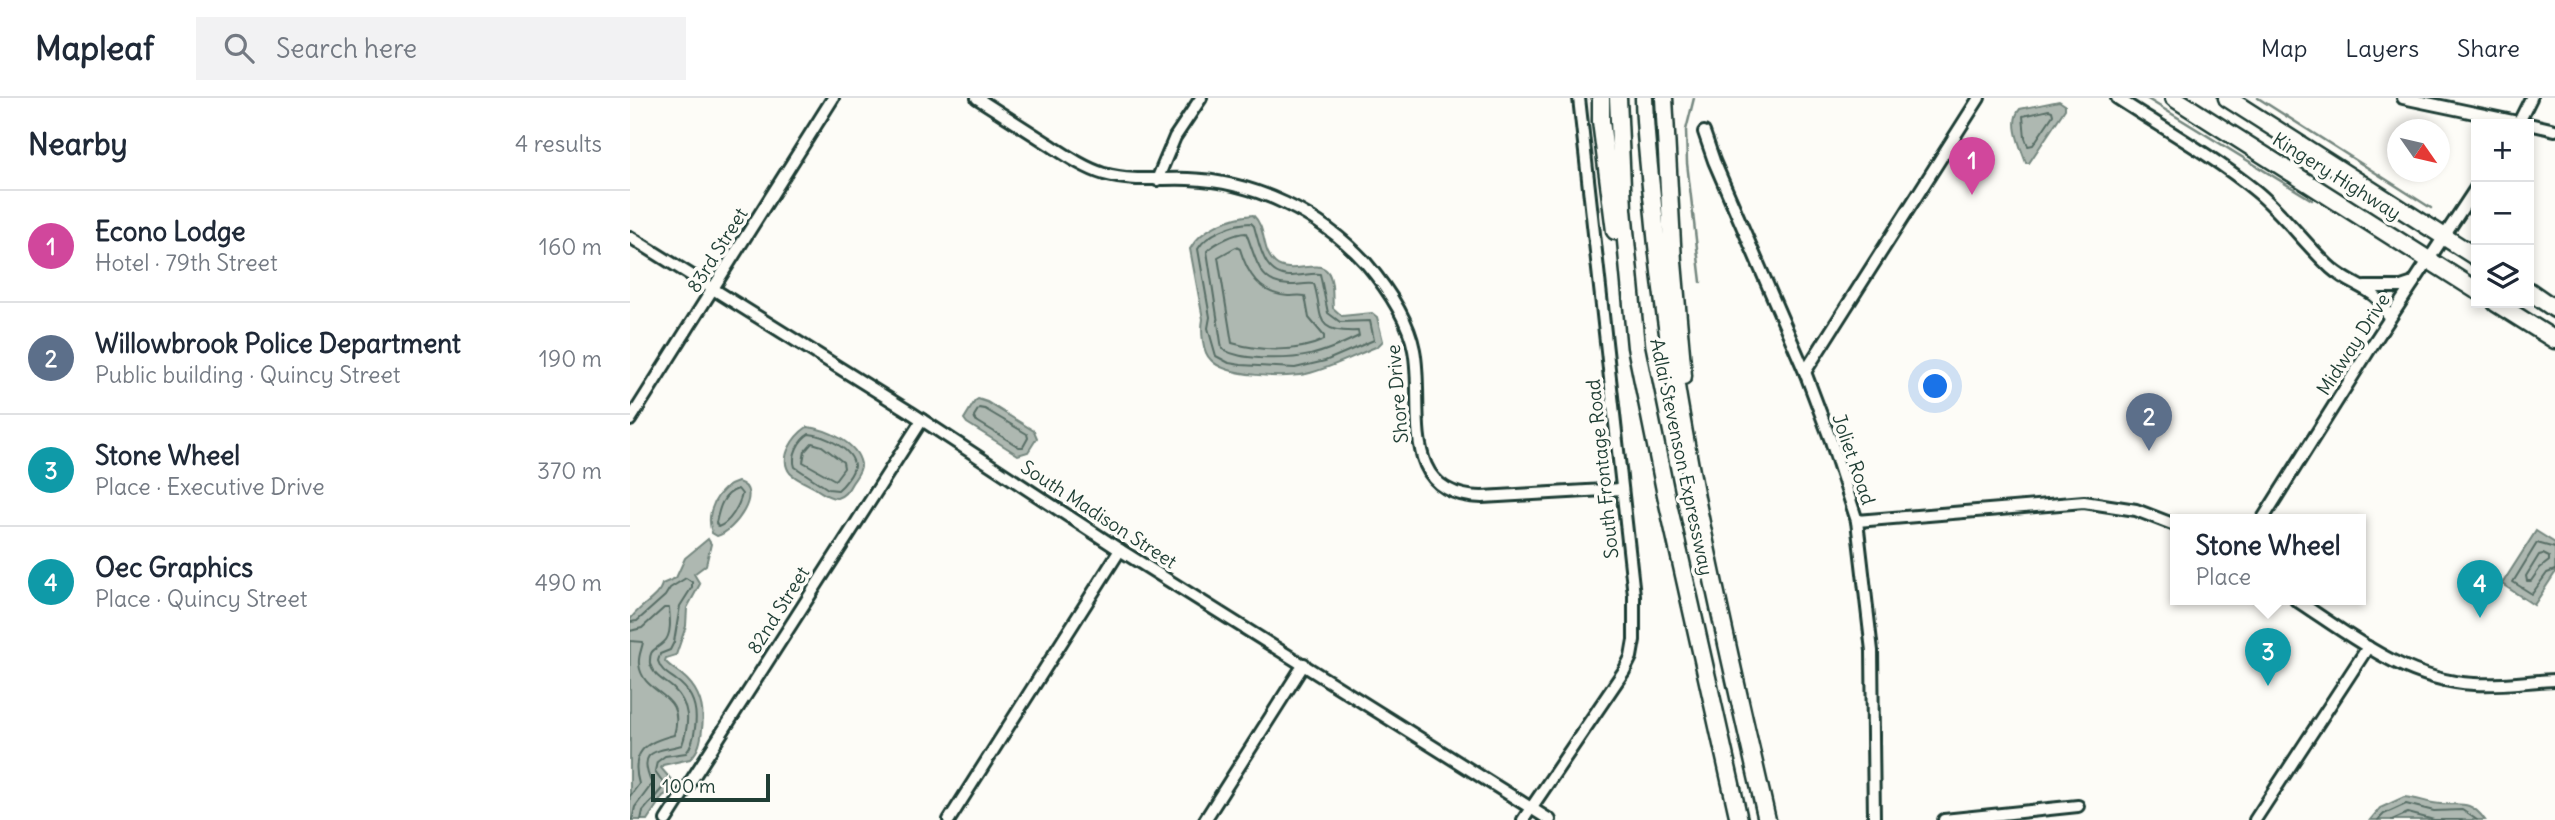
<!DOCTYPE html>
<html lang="en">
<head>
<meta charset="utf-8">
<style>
  body { margin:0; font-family:Delius,sans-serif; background:#f2f2f3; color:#1f2937 }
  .controls { position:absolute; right:21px; top:21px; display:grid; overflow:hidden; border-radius:0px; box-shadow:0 4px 10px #0003 }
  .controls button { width:63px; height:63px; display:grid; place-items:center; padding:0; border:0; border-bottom:2px solid #e0e1e3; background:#fff; color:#1f2937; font:35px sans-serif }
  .compass { position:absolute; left:1757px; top:21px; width:63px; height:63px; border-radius:50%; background:#fff; box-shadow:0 4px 10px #0003; rotate:124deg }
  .scale { position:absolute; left:21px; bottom:18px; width:119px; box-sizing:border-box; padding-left:7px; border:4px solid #1f3d34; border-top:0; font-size:19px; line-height:24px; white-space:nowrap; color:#1f3d34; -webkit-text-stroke:5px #fdfcf7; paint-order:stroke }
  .you { position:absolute; left:1306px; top:289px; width:24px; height:24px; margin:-18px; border:5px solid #fff; border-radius:50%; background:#1a73e8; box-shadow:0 0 0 10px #1a73e833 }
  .badge { display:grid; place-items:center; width:46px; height:46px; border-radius:50%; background:#c8321e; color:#fff; font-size:23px; font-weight:700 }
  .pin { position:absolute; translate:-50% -58px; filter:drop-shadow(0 2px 4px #0008) }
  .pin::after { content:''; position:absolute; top:37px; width:24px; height:21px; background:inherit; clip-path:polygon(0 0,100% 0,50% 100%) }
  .popup { position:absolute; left:1540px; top:416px; width:196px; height:91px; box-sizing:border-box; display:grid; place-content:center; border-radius:0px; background:#fff; filter:drop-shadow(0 2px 5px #0005); font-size:23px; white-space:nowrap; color:#747a83 }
  .popup b { font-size:26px; color:#1f2937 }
  .popup::after { content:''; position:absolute; left:50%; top:100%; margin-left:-14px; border:14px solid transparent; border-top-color:#fff }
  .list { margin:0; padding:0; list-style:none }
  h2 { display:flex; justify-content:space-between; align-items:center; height:91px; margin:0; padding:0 28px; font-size:30px }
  h2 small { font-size:23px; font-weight:400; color:#747a83 }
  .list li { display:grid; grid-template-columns:46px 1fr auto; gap:21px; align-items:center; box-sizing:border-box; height:112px; padding:0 28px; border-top:2px solid #e0e1e3 }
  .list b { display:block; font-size:26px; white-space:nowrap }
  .list p { margin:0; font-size:23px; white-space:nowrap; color:#747a83 }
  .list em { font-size:23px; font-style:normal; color:#747a83 }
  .icon { flex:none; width:38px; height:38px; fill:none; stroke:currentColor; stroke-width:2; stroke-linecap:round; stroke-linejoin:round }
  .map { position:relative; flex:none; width:1925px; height:722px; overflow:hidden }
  header { display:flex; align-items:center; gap:42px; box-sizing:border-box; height:98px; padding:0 35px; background:#fff; border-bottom:2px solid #e0e1e3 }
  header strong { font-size:33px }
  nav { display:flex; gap:38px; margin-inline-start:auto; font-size:24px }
  .search { width:490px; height:63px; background:#f2f2f3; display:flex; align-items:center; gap:18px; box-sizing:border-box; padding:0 24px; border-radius:0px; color:#747a83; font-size:26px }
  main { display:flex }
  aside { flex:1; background:#fff }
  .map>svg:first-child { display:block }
  .water { fill:#aeb8b1; stroke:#75877f; stroke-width:2 }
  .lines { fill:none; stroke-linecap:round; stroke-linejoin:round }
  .shore { stroke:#586e66; stroke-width:2 }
  .stream { stroke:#75877f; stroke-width:2.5 }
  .minor-casing { stroke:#1f3d34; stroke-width:16 }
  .highway-casing { stroke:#1f3d34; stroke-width:21 }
  .minor { stroke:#fdfcf7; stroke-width:10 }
  .highway { stroke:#fdfcf7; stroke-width:16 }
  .labels { text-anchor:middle; stroke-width:7; stroke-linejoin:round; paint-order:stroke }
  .street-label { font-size:19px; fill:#1f3d34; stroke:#fdfcf7 }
</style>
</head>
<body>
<header>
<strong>Mapleaf</strong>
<div class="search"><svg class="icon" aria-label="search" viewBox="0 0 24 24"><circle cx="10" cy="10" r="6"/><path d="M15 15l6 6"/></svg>Search here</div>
<nav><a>Map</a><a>Layers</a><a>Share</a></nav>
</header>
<main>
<aside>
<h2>Nearby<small>4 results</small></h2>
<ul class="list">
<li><span class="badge" style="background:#d1479c">1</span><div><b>Econo Lodge</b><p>Hotel · 79th Street</p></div><em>160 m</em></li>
<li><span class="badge" style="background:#5c6f8a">2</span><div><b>Willowbrook Police Department</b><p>Public building · Quincy Street</p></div><em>190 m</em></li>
<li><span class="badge" style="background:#0f9aa8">3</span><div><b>Stone Wheel</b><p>Place · Executive Drive</p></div><em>370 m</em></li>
<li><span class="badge" style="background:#0f9aa8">4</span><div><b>Oec Graphics</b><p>Place · Quincy Street</p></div><em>490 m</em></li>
</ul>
</aside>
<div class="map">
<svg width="1925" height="722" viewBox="0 0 1925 722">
  <rect width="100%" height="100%" fill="#fdfcf7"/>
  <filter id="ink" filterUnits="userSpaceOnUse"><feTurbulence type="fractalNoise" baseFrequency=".0143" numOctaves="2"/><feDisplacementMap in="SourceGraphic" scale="14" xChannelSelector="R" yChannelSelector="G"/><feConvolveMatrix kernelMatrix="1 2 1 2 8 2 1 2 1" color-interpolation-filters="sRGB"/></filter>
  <g filter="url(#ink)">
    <g class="water">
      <path d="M1429,3l6,4v4l-36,54h-3c-5,-15 -18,-41 -6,-54z"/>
      <path d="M623,117c14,13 8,36 22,48 15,13 42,-4 52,8 7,8 5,27 6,37l9,8 30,-3 5,4 6,24 -5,5c-24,10 -47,22 -72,28 -22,4 -80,3 -95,-14 -9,-8 -10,-30 -8,-41l-13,-70c11,-21 41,-32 63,-34z"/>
      <polygon points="348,301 357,304 404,333 407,340 398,354 388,357 337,325 334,321 345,303"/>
      <path d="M177,329c19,2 50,15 54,37 1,7 -6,14 -9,19 -3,6 -7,13 -15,15 -8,1 -17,-7 -24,-11 -7,-4 -17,-8 -23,-14 -12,-16 4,-37 17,-46z"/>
      <path d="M108,384c27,8 -4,50 -21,54l-5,-3c-7,-21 5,-45 26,-51z"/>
      <polygon points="1906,433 1925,445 1925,475 1904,507 1872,486"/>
      <path d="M78,441l3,5 -5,21 -12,9 6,10 -13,24 -1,18 -10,29 -10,3 -1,3c5,6 11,9 17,14 17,14 23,32 20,54 -1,11 -3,22 -12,30l-27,6 -2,3 13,15 -2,7 -9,6 -16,24h-17v-200c7,-13 29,-22 32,-36l14,-6 9,-20z"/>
      <path d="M1774,699c11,1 19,4 29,6 23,5 35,-7 52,17h-115l10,-12z"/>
    </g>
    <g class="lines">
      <g class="shore">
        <polygon points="1419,12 1422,13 1423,17 1403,47 1398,48 1395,40 1393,18"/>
        <path d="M621,125l3,3c6,21 10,51 38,50 10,0 19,-3 28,-2l8,39 12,9 30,-1 4,19 -49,21 -30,7 -54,-3 -12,-2 -13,-7 -8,-28 2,-11 -12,-68c8,-15 36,-26 53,-26z"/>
        <path d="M616,135c10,23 11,53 45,52 7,0 15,-2 23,-1 10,31 -3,49 44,47l1,5c-39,19 -57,24 -100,22 -13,-1 -25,-2 -37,-9l-15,-98c8,-8 28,-18 39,-18z"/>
        <path d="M606,149l4,2c7,24 21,46 48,47 6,0 11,-1 17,0l4,22 15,18v4c-28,13 -64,11 -92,3l-14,-86z"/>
        <polygon points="349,310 355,311 397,336 398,340 393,349 389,349 345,322 344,318"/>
        <path d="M179,336c14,1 45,15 45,32 0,7 -11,20 -16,24l-10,-1 -33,-22c-4,-12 4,-27 14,-33z"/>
        <polygon points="182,345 192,348 213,364 214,370 205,382 173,364 175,353"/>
        <path d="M108,391l4,5c-3,12 -12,29 -24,33l-2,-4c3,-14 6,-29 22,-34z"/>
        <polyline points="1925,450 1907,445 1883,484 1902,496 1917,475 1925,472"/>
        <polygon points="1913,456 1919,459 1919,463 1910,470 1901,483 1897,483 1896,478 1909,457"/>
        <path d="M0,524l7,-1 28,-25 5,-8 16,-10 6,4v5l-12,19 -6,36 -4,8 -10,4 -2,7c3,10 10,13 18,19 17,12 22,28 19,48 -1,9 -3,18 -9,25l-21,3 -8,6 -2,9 10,14 -22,26 -2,9"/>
        <path d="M0,533l12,-3 22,-20h5c1,10 3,27 -5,34 -9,9 -15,6 -14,22 4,13 14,16 23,24 17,17 17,34 9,57 -26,7 -46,4 -30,39l-17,23 -3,13"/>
        <path d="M0,543l13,1c-1,7 -5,14 -4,22 4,34 48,25 35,71 -29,7 -44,17 -35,49l-9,12"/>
        <polyline points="1748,722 1754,716 1776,706 1804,713 1832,712 1847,722"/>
        <polyline points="1762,722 1778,715 1804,722 1832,722"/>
      </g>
      <g class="stream">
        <polyline points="1064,0 1056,32 1057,65 1071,184"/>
        <polyline points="1516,0 1682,102"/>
        <polyline points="1628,0 1801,110"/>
      </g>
      <defs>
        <g id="minor">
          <path d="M347,0c22,14 44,28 67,43 19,12 38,26 60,33 28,8 56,4 84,5 67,2 133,35 178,84 21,25 42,55 48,87 11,57 -18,145 68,147l140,-8"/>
          <path d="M1487,0c46,30 96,58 139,93 28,23 49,53 75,77 23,21 49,19 58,51"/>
          <polyline points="1773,0 1897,26"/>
          <polyline points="1888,26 1901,0"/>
          <polyline points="1899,26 1925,32"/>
          <polyline points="1074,34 1084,63 1175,274 1201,343 1227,423 1242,553 1244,722"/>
          <polyline points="527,82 545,39 571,0"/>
          <polyline points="0,139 280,314 490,452 920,722"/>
          <polyline points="1735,189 1771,189 1783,185"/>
          <polyline points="1175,274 1349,0"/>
          <polyline points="0,322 203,0"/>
          <polyline points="1632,422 1741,249 1846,90"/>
          <polyline points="1227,423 1454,404 1506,412 1545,427"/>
          <path d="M1666,502c55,36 110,81 178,84 27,2 54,-3 81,-4"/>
          <polyline points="36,722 292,322"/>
          <polyline points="319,722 490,452"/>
          <polyline points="575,722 674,566"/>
          <polyline points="893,722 994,573 1001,559 1004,542 1004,497 949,0"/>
          <polyline points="1314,722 1448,708"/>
          <polyline points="1625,722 1738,549"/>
        </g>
        <g id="highway">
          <polyline points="971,0 971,23 985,133"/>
          <polyline points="988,0 993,111 1006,249 1036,397 1109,722"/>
          <path d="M1014,0c1,42 7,85 11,127 19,201 67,398 112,595"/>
          <polyline points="1034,0 1043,164 1053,278"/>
          <polyline points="1544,0 1846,192"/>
          <polyline points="1597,0 1846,159"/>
          <polyline points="1899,193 1925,211"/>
          <polyline points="1866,205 1925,242"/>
        </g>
      </defs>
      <use href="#minor" class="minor-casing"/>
      <use href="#highway" class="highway-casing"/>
      <use href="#minor" class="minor"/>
      <use href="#highway" class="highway"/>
    </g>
  </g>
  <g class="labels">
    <g class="street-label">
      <text transform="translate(1707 78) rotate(32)" y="7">Kingery Highway</text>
      <text transform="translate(87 152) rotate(-58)" y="7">83rd Street</text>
      <text transform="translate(1723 246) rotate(-57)" y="7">Midway Drive</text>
      <text transform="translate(767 296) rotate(-95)" y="7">Shore Drive</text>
      <text transform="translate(1052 359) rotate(78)" y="7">Adlai Stevenson Expressway</text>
      <text transform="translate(1224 361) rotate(71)" y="7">Joliet Road</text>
      <text transform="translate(972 371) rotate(-96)" y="7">South Frontage Road</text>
      <text transform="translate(469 416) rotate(33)" y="7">South Madison Street</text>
      <text transform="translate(148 512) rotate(-58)" y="7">82nd Street</text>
    </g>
  </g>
</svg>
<div class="controls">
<button>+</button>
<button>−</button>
<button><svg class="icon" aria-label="layers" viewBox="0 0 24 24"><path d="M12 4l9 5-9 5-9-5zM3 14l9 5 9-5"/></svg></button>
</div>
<svg class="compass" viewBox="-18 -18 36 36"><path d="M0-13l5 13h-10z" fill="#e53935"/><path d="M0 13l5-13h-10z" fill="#747a83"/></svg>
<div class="scale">100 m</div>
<div class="you"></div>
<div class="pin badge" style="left:1342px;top:97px;background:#d1479c">1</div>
<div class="pin badge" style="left:1519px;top:353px;background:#5c6f8a">2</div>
<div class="pin badge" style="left:1638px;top:588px;background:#0f9aa8">3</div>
<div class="popup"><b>Stone Wheel</b>Place</div>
<div class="pin badge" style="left:1850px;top:520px;background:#0f9aa8">4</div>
</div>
</main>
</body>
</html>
